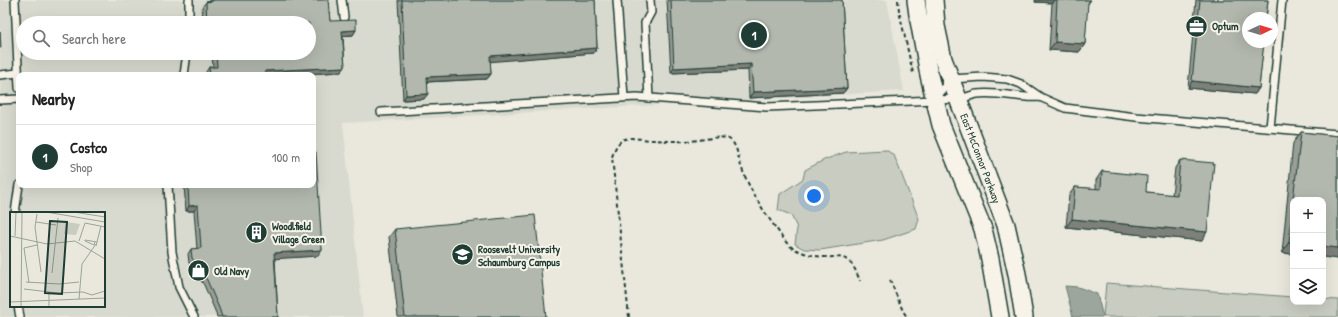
<!DOCTYPE html>
<html lang="en">
<head>
<meta charset="utf-8">
<style>
  body { margin:0; font-family:"Patrick Hand",sans-serif; background:#f6f6f6; color:#222 }
  .controls { position:absolute; right:12px; bottom:12px; display:grid; overflow:hidden; border-radius:8px; box-shadow:0 4px 16px #0002 }
  .controls button { width:36px; height:36px; display:grid; place-items:center; padding:0; border:0; border-bottom:1px solid #e0e0e0; background:#fff; color:#222; font:20px sans-serif }
  .compass { position:absolute; left:1242px; top:12px; width:36px; height:36px; border-radius:50%; background:#fff; box-shadow:0 4px 16px #0002; rotate:86deg }
  .you { position:absolute; left:814px; top:196px; width:14px; height:14px; margin:-10px; border:3px solid #fff; border-radius:50%; background:#1a73e8; box-shadow:0 0 0 6px #1a73e833 }
  .badge { display:grid; place-items:center; width:26px; height:26px; border-radius:50%; background:#1f3d34; color:#fff; font-size:13px; font-weight:700 }
  .pin { position:absolute; translate:-50% -50%; border:2px solid #fff; box-shadow:0 1px 4px #0006 }
  .list { margin:0; padding:0; list-style:none }
  h2 { display:flex; justify-content:space-between; align-items:center; height:52px; margin:0; padding:0 16px; font-size:17px }
  h2 small { font-size:13px; font-weight:400; color:#767676 }
  .list li { display:grid; grid-template-columns:26px 1fr auto; gap:12px; align-items:center; box-sizing:border-box; height:64px; padding:0 16px; border-top:1px solid #e0e0e0 }
  .list b { display:block; font-size:15px; white-space:nowrap }
  .list p { margin:0; font-size:13px; white-space:nowrap; color:#767676 }
  .list em { font-size:13px; font-style:normal; color:#767676 }
  .icon { flex:none; width:22px; height:22px; fill:none; stroke:currentColor; stroke-width:2; stroke-linecap:round; stroke-linejoin:round }
  .map { position:relative; flex:none; width:1338px; height:317px; overflow:hidden }
  .search { position:absolute; background:#fff; box-shadow:0 4px 16px #0002; left:16px; top:16px; width:300px; height:44px; display:flex; align-items:center; gap:10px; box-sizing:border-box; padding:0 14px; border-radius:22px; color:#767676; font-size:15px }
  .panel { position:absolute; background:#fff; box-shadow:0 4px 16px #0002; left:16px; top:72px; width:300px; height:116px; border-radius:8px }
  .map>svg:first-child { display:block }
  .built { fill:#d9dacf; fill-rule:evenodd }
  .green { fill:#c8ccc1; stroke:#74847a }
  .water { fill:#9ca69c; stroke:#6a7c72 }
  .lines { fill:none; stroke-linecap:round; stroke-linejoin:round }
  .service-casing { stroke:#1f3d34; stroke-width:10 }
  .tertiary-casing { stroke:#1f3d34; stroke-width:20 }
  .path { stroke:#1f3d34; stroke-width:2; stroke-dasharray:4 3; stroke-linecap:butt }
  .service { stroke:#f7f3e8; stroke-width:7 }
  .tertiary { stroke:#f7f3e8; stroke-width:17 }
  .wall { fill:#999e96; stroke:#1f3d34 }
  .shaded-wall { fill:#7d817a; stroke:#1f3d34 }
  .building { fill:#b2b8ae; stroke:#1f3d34 }
  .labels { text-anchor:middle; stroke-width:4; stroke-linejoin:round; paint-order:stroke }
  .poi-label { font-size:11px; font-weight:bold; fill:#1f3d34; stroke:#f7f3e8; text-anchor:start }
  .street-label { font-size:11px; fill:#1f3d34; stroke:#f7f3e8 }
  .inset-road { fill:none; stroke:#99a499; stroke-width:1 }
  .view { fill:#1f3d34; fill-opacity:0.15; stroke:#1f3d34; stroke-width:2 }
  .inset-edge { fill:none; stroke:#1f3d34; stroke-width:2 }
</style>
</head>
<body>
<div class="map">
<svg width="1338" height="317" viewBox="0 0 1338 317">
  <rect width="100%" height="100%" fill="#eae8dd"/>
  <filter id="ink" filterUnits="userSpaceOnUse"><feTurbulence type="fractalNoise" baseFrequency=".025" numOctaves="2"/><feDisplacementMap in="SourceGraphic" scale="8" xChannelSelector="R" yChannelSelector="G"/><feConvolveMatrix kernelMatrix="1 2 1 2 8 2 1 2 1" color-interpolation-filters="sRGB"/></filter>
  <g filter="url(#ink)">
    <path class="built" d="M0,0h887l17,91 -561,32 20,194h-363zM23,23h286v30h-286zM19,75h294v110h-294zM11,213h93v93h-93z"/>
    <g class="green">
      <polygon points="886,150 894,155 919,219 916,229 883,240 820,250 804,249 795,244 797,228 791,215 778,210 780,194 803,179 805,170 824,160 846,152"/>
      <polygon points="1106,283 1293,297 1293,302 1323,302 1323,299 1338,300 1338,317 1103,317"/>
    </g>
    <polygon class="water" points="1065,286 1078,287 1097,294 1103,317 1073,317"/>
    <g class="lines">
      <defs>
        <g id="service">
          <polyline points="15,0 19,88"/>
          <polyline points="189,0 189,23"/>
          <polyline points="342,0 344,17"/>
          <polyline points="617,0 624,97"/>
          <polyline points="0,75 18,73"/>
          <polyline points="184,75 187,53"/>
          <polyline points="649,98 645,23 651,12 650,0"/>
          <polyline points="936,98 951,79 983,77 1007,79 1021,84 1040,97 1065,108 1136,117 1338,134"/>
          <polyline points="0,100 19,99"/>
          <path d="M381,112l256,-15 130,10 192,-8c6,-1 12,-4 18,-5 21,-3 42,5 63,3"/>
          <polyline points="1270,128 1282,0"/>
          <polyline points="168,185 172,252 179,287 194,317"/>
          <polyline points="15,213 19,185"/>
          <polyline points="18,306 20,317"/>
        </g>
        <g id="tertiary">
          <polyline points="916,0 918,15 929,75 941,125 983,229 990,259 1000,317"/>
          <path id="s1" d="M934,0l2,26 7,33 63,166 11,49 7,43"/>
        </g>
      </defs>
      <use href="#service" class="service-casing"/>
      <use href="#tertiary" class="tertiary-casing"/>
      <g class="path">
        <polyline points="898,0 899,11 913,73"/>
        <polyline points="890,280 903,311 907,317"/>
        <path d="M629,317l-17,-160c8,-26 19,-18 41,-17 15,1 31,2 46,0 9,-1 18,-4 27,-2 11,2 12,20 15,28 8,23 20,41 34,61 5,6 9,14 15,19 7,6 26,11 35,11 11,1 19,-3 27,8 4,5 6,11 8,16"/>
      </g>
      <use href="#service" class="service"/>
      <use href="#tertiary" class="tertiary"/>
    </g>
    <g class="wall">
      <polygon points="209,0 328,0 330,21 356,30 353,35 343,36 345,67 341,72 287,75 206,75 206,72 209,67 213,67 212,53 309,53 309,23 203,23 202,7 206,2 209,1"/>
      <polygon points="398,0 595,0 597,48 594,53 490,61 491,74 487,79 427,82 424,99 403,100"/>
      <polygon points="667,0 842,0 847,88 843,93 749,98 748,70 671,73"/>
      <polygon points="1035,0 1091,0 1087,5 1085,44 1079,52 1049,50 1052,3 1035,2"/>
      <polygon points="1196,0 1268,0 1259,88 1255,94 1188,88"/>
      <polygon points="1301,132 1338,136 1338,259 1323,257 1323,200 1293,200 1293,254 1282,253 1293,143"/>
      <polygon points="1180,160 1202,241 1066,227 1069,195 1075,187 1096,189 1096,180 1102,171 1146,192 1172,195 1175,168"/>
      <polygon points="184,185 313,185 322,250 318,256 275,258 278,317 217,317 216,313 204,285 189,263 188,254 191,249 197,249 194,211 186,211"/>
      <polygon points="395,229 546,317 398,317 389,237"/>
    </g>
    <g class="shaded-wall">
      <polygon points="1037,0 1054,0 1052,3 1035,2"/>
      <polygon points="356,30 353,35 339,36 342,31"/>
      <polygon points="1055,42 1085,44 1079,52 1049,50"/>
      <polygon points="597,48 594,53 487,62 490,56"/>
      <polygon points="751,64 748,70 671,73 674,68"/>
      <polygon points="345,67 341,72 287,75 262,75 265,71"/>
      <polygon points="491,74 487,79 423,82 427,77"/>
      <polygon points="1192,81 1259,88 1255,94 1188,88"/>
      <polygon points="847,88 843,93 749,98 753,92"/>
      <polygon points="428,94 424,99 403,100 406,95"/>
      <polygon points="198,205 194,211 186,211 189,206"/>
      <polygon points="1072,219 1207,232 1202,241 1066,227"/>
      <polygon points="1289,242 1293,243 1293,254 1282,253"/>
      <polygon points="1323,246 1338,248 1338,259 1323,257"/>
      <polygon points="322,250 318,256 271,259 274,253"/>
    </g>
    <g class="building">
      <polygon points="213,0 328,0 330,21 356,20 356,30 342,31 345,67 265,71 265,75 210,75 209,67 217,67 216,53 309,53 309,23 207,23 206,2 213,1"/>
      <polygon points="402,0 595,0 597,48 490,56 491,74 427,77 428,94 406,95"/>
      <polygon points="671,0 842,0 847,88 753,92 751,64 674,68"/>
      <polygon points="1057,0 1090,0 1088,3 1085,44 1055,42"/>
      <polygon points="1200,0 1268,0 1266,18 1248,18 1248,42 1264,42 1259,88 1192,81"/>
      <polygon points="0,32 1,48 0,48"/>
      <polygon points="1301,132 1338,136 1338,248 1323,246 1323,200 1293,200"/>
      <polygon points="313,152 316,152 322,250 274,253 278,317 222,317 219,308 207,280 192,258 191,249 201,248 198,205 189,206 188,185 313,185"/>
      <polygon points="1180,160 1214,163 1207,232 1072,219 1075,187 1101,189 1102,171 1147,176 1146,192 1177,195"/>
      <polygon points="1293,203 1293,243 1289,242"/>
      <polygon points="535,215 546,317 405,317 395,229"/>
    </g>
  </g>
  <defs>
    <symbol id="office-disc" viewBox="-11 -11 22 22"><circle r="9.5" fill="#1f3d34" stroke="#f7f3e8"/><path d="M-6-3h4V-5.5h4V-3h4V5H-6ZM-1-4.5V-3h2v-1.5ZM-6 0V1H6V0Z" fill="#fff"/></symbol>
    <symbol id="building-disc" viewBox="-11 -11 22 22"><circle r="9.5" fill="#1f3d34" stroke="#f7f3e8"/><path d="M-4-6H4V6H1V3H-1V6H-4ZM-2.5-4.3h1.7v1.8h-1.7ZM.8-4.3h1.7v1.8H.8ZM-2.5-1h1.7V.8h-1.7ZM.8-1h1.7V.8H.8Z" fill="#fff"/></symbol>
    <symbol id="university-disc" viewBox="-11 -11 22 22"><circle r="9.5" fill="#1f3d34" stroke="#f7f3e8"/><path d="M0-5L7-2L0 1L-7-2ZM-4 1L0 2.5L4 1V4Q0 6-4 4Z" fill="#fff"/></symbol>
    <symbol id="shop-disc" viewBox="-11 -11 22 22"><circle r="9.5" fill="#1f3d34" stroke="#f7f3e8"/><path d="M-5-2.5h2.3a2.7 3.5 0 0 1 5.4 0H5L5.5 6h-11ZM-1.5-2.5h3a1.5 2.3 0 0 0-3 0Z" fill="#fff"/></symbol>
  </defs>
  <g fill-rule="evenodd">
    <use href="#office-disc" x="1184" y="14" width="25" height="25"/>
    <use href="#building-disc" x="244" y="220" width="25" height="25"/>
    <use href="#university-disc" x="450" y="242" width="25" height="25"/>
    <use href="#shop-disc" x="186" y="258" width="25" height="25"/>
  </g>
  <g class="labels">
    <g class="poi-label">
      <text x="1212" y="30">Optum</text>
      <text x="272" y="230">Woodlfield<tspan x="272" dy="13">Village Green</tspan></text>
      <text x="478" y="253">Roosevelt University<tspan x="478" dy="13">Schaumburg Campus</tspan></text>
      <text x="214" y="275">Old Navy</text>
    </g>
    <g class="street-label">
      <text dy="4" stroke="none"><textPath href="#s1" startOffset="166">East McConnor Parkway</textPath></text>
    </g>
  </g>
  <g transform="translate(10 212)">
    <rect width="95" height="95" fill="#eae8dd"/>
    <path d="M56,10l14,2 -4,11 -12,-1z" fill="#c8ccc1"/>
    <path class="inset-road" d="M36,0l59,10M64,0l31,5M27,2l-2,13 6,45M26,10l20,3M0,24l37,8 28,-3 30,18M5,24l1,-24M69,29l6,-18 20,4M85,30l-1,3 -9,-4v-1l12,2M86,34l5,-20M42,61l6,-55M16,70l33,2 20,-2M19,71l-5,-35 13,-3M14,77l34,4 25,-1 9,3 13,-4M39,80v15M69,87l3,-35 14,-20M0,90l95,-4M11,95l1,-95"/>
    <path class="view" d="M40,9l17,1 -5,72 -17,-1z"/>
    <rect width="95" height="95" class="inset-edge"/>
  </g>
</svg>
<div class="controls">
<button>+</button>
<button>−</button>
<button><svg class="icon" aria-label="layers" viewBox="0 0 24 24"><path d="M12 4l9 5-9 5-9-5zM3 14l9 5 9-5"/></svg></button>
</div>
<svg class="compass" viewBox="-18 -18 36 36"><path d="M0-13l5 13h-10z" fill="#e53935"/><path d="M0 13l5-13h-10z" fill="#767676"/></svg>
<div class="you"></div>
<div class="pin badge" style="left:754px;top:35px">1</div>
<div class="search"><svg class="icon" aria-label="search" viewBox="0 0 24 24"><circle cx="10" cy="10" r="6"/><path d="M15 15l6 6"/></svg>Search here</div>
<section class="panel">
<h2>Nearby<small></small></h2>
<ul class="list">
<li><span class="badge">1</span><div><b>Costco</b><p>Shop</p></div><em>100 m</em></li>
</ul>
</section>
</div>
</body>
</html>
